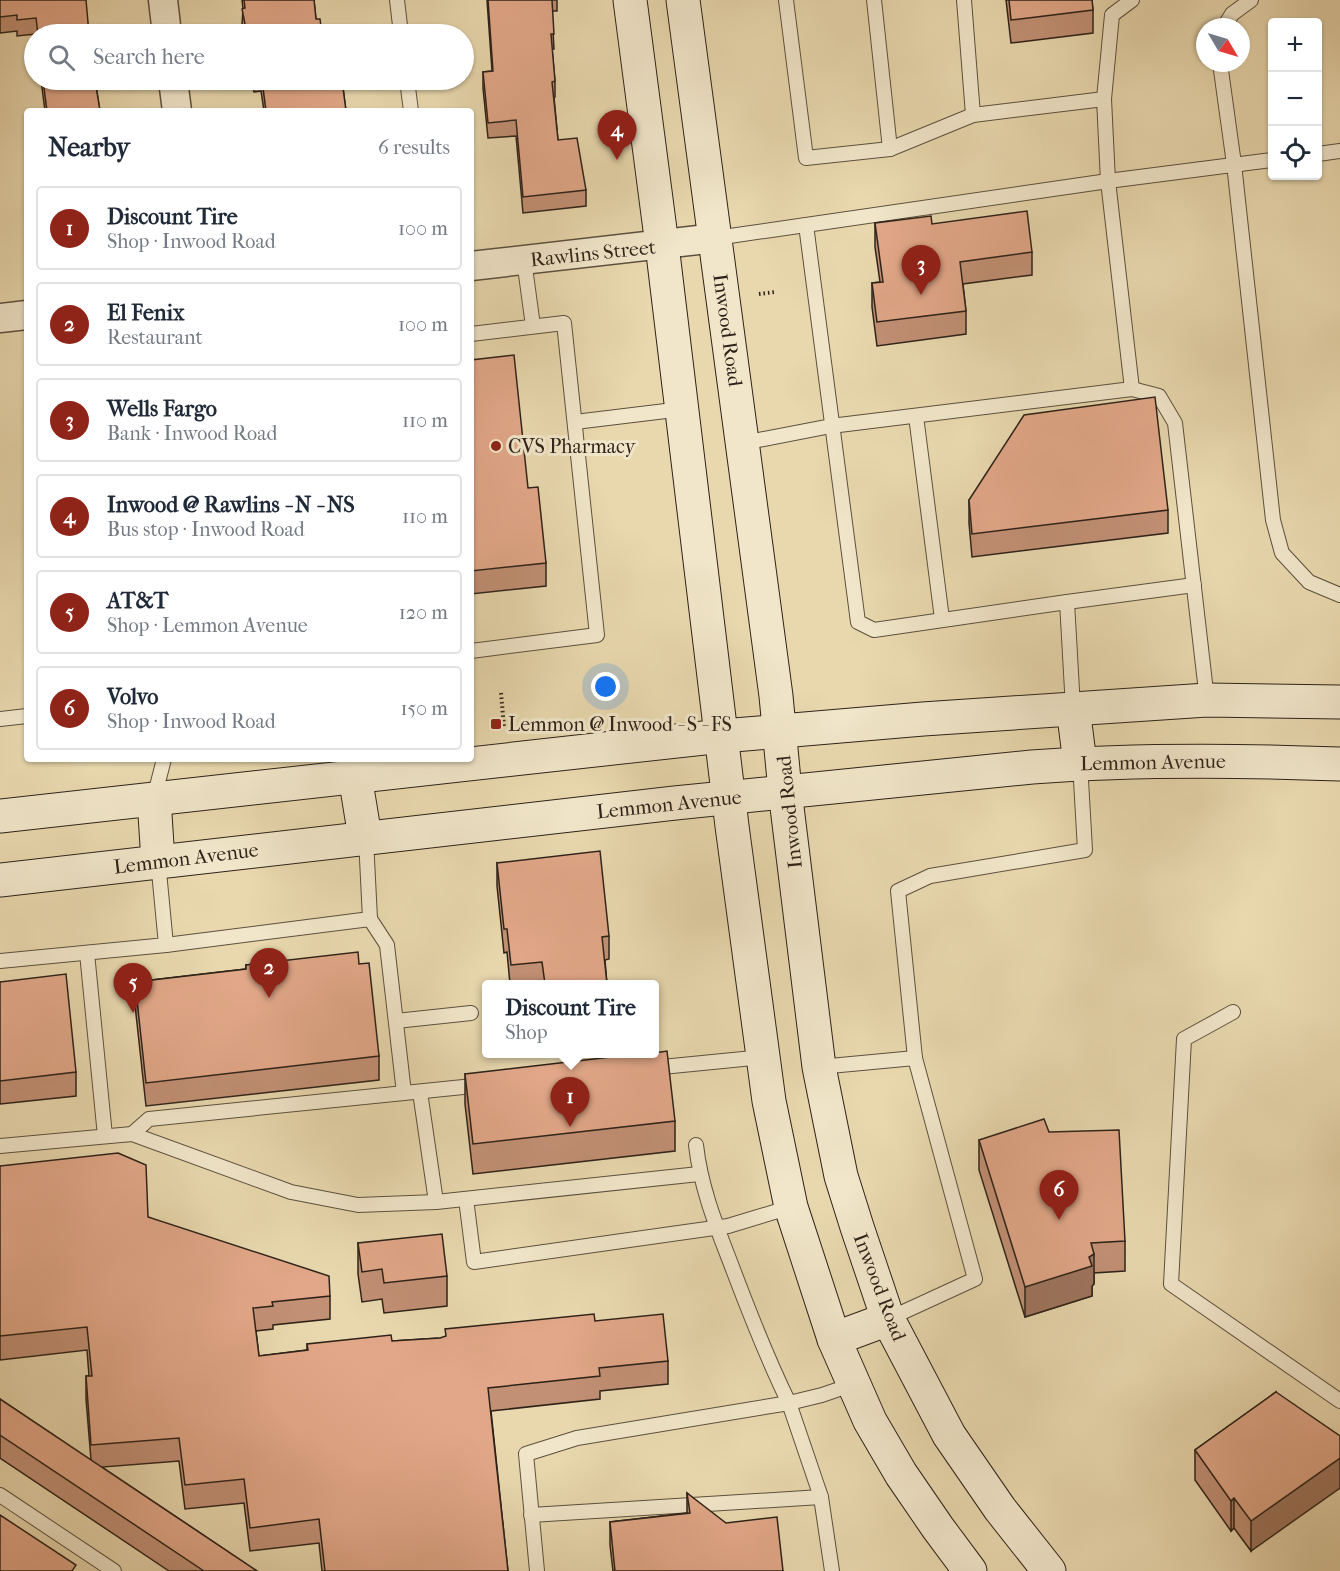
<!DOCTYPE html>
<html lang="en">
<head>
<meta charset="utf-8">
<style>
  body { margin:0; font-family:"IM FELL French Canon",serif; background:#f2f2f3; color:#1f2937 }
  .controls { position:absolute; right:18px; top:18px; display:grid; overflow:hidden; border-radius:6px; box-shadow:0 2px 4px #0004 }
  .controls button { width:54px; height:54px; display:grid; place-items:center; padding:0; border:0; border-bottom:2px solid #e0e1e3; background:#fff; color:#1f2937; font:30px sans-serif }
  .compass { position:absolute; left:1196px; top:18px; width:54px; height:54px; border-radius:50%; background:#fff; box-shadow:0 2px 4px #0004; rotate:128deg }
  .you { position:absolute; left:606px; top:687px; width:21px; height:21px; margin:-15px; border:4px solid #fff; border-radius:50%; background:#1a73e8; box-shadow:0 0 0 9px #1a73e833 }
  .badge { display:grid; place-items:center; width:39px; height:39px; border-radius:50%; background:#8f2418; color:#fff; font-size:20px; font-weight:700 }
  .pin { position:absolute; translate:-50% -50px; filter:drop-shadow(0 2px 3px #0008) }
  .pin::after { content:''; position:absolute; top:32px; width:21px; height:18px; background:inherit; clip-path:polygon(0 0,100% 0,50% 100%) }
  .popup { position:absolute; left:482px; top:980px; width:177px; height:78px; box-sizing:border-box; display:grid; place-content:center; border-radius:6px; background:#fff; filter:drop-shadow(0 2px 4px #0005); font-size:20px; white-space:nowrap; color:#747a83 }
  .popup b { font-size:22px; color:#1f2937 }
  .popup::after { content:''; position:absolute; left:50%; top:100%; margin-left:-12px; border:12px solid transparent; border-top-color:#fff }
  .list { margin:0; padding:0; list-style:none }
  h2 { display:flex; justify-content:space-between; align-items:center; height:78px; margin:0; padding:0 24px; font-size:26px }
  h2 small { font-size:20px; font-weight:400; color:#747a83 }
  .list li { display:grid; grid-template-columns:39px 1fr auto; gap:18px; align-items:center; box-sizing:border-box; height:84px; margin:0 12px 12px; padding:0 12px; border:2px solid #e0e1e3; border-radius:6px }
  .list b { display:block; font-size:22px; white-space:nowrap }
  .list p { margin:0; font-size:20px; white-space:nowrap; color:#747a83 }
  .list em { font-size:20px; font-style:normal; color:#747a83 }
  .icon { flex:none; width:33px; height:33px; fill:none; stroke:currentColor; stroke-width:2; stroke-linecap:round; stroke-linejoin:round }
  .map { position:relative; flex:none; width:1340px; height:1571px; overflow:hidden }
  .search { position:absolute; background:#fff; box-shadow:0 2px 4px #0004; left:24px; top:24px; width:450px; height:66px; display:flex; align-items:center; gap:15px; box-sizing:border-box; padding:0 21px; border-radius:33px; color:#747a83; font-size:22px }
  .panel { position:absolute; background:#fff; box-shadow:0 2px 4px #0004; left:24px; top:108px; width:450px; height:654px; border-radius:6px }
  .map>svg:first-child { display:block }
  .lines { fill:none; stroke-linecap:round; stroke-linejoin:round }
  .service-casing { stroke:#5c503e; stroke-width:16 }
  .minor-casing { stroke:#5c503e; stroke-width:31 }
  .secondary-casing { stroke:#2d2219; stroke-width:35 }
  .path { stroke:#2d2219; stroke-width:4; stroke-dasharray:1.5 3; stroke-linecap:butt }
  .service { stroke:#f1e6ca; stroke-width:14 }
  .minor { stroke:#f1e6ca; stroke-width:28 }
  .secondary { stroke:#f1e6ca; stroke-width:33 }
  .wall { fill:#c29075; stroke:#2d2219; stroke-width:1.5 }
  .shaded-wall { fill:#9e755f; stroke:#2d2219; stroke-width:1.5 }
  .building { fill:#e1a788; stroke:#2d2219; stroke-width:1.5 }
  .poi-dot { fill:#8f2418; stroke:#f1e6ca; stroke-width:2 }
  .labels { text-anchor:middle; stroke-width:6; stroke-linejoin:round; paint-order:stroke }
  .street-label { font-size:20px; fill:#2d2219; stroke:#f1e6ca }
  .poi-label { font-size:20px; fill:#2d2219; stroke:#f1e6ca; text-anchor:start }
</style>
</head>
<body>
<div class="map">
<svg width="1340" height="1571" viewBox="0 0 1340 1571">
  <rect width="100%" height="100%" fill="#e9d8ae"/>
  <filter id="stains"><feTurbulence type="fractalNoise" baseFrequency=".00333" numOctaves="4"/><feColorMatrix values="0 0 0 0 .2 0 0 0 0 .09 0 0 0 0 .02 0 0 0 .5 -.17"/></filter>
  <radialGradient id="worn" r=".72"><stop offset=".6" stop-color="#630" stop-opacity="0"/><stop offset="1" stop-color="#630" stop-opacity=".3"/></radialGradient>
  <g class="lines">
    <defs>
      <g id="service">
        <polyline points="397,0 401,34"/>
        <polyline points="786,0 806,158 890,149 973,115"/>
        <polyline points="874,0 890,149"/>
        <polyline points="964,0 973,115 1104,99 1108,181 1272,160"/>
        <polyline points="1224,27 1232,14 1251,0"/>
        <polyline points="1220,63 1234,164 1273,520 1282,553 1309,582 1340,595"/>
        <polyline points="407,80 411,111"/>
        <polyline points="1104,99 1112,15 1132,0"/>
        <polyline points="1318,154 1340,151"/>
        <polyline points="806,225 858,622 874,630 1067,602 1073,708"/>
        <polyline points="716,238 1108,181 1132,389 831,426 743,443"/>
        <polyline points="524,260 533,326"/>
        <polyline points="471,334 564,323 597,635 471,651"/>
        <polyline points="1132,389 1159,396 1175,423 1207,700"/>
        <polyline points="916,416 942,619"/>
        <polyline points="575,422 682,409"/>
        <polyline points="1067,602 1194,585"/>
        <polyline points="0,719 27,716"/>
        <polyline points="154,798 164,759"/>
        <polyline points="370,919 387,945 404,1093"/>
        <polyline points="166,945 370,919 366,839"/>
        <polyline points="87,953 105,1136"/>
        <polyline points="0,961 166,945 158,861"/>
        <polyline points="1233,1012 1184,1039 1171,1284 1340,1401"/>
        <polyline points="396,1021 471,1013"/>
        <polyline points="819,1067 915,1058"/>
        <polyline points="652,1068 763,1057"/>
        <polyline points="420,1092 436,1202"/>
        <polyline points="132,1134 149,1119 483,1085"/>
        <path d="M696,1145c5,45 22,85 38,127 17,45 34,88 55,131l33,-8 32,-11"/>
        <polyline points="0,1146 132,1134 291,1192 358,1205 436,1202 699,1174"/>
        <polyline points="466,1199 474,1262 728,1226 791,1207"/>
        <polyline points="888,1319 975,1279 915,1058 898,891 930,876 1085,850 1080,763"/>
        <polyline points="0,1495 114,1571"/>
        <polyline points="531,1515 821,1497"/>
        <polyline points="537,1571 526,1454 577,1438 789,1403 821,1497 832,1571"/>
      </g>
      <g id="minor">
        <polyline points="163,0 167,34"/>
        <polyline points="173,80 177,111"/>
        <polyline points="471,266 716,238"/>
        <polyline points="0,318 27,315"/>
      </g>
      <g id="secondary">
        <polyline points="630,0 662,245 732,826 769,1101 791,1207 834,1339 870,1421 901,1474 938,1528 970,1571"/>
        <polyline points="683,0 776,696 785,791 819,1067 841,1176 857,1227 888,1319 949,1435 1000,1509 1049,1571"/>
        <polyline points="1073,708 1080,763"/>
        <polyline points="355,776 365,837"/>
        <polyline points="154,799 158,861"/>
        <polyline points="0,816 722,736 923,719 1207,700 1340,702"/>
        <path d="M0,880l675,-77 357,-36c103,-8 205,-7 308,-3"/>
        <polyline points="834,1339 888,1319"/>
      </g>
    </defs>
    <use href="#service" class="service-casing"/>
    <use href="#minor" class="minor-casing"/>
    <use href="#secondary" class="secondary-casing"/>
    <g class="path">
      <polyline points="759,294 775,292"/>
      <polyline points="501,693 504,727"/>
    </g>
    <use href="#service" class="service"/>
    <use href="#minor" class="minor"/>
    <use href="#secondary" class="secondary"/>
  </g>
  <g class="wall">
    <polygon points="0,0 89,34 36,34 17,36 17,31 0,33"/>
    <polygon points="242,0 314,0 316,19 322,34 244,34 242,25 243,9"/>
    <polygon points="487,0 557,0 557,11 552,11 554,49 552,49 555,81 555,97 554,97 558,140 586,190 586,206 523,213 516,136 488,138 483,88 483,72 492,71"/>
    <polygon points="1006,0 1092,0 1093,10 1093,33 1011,43"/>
    <polygon points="41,80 95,80 100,111 45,111"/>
    <polygon points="252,80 342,80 346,111 264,111 261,91 254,92"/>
    <polygon points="875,223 932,224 1032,252 1032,275 963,284 966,311 966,334 877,346 872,307 872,283 880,282 875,247"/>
    <polygon points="471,360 528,488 546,563 546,586 471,594"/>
    <polygon points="969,500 1168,510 1168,533 972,557 969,523"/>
    <polygon points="497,863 609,936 609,959 605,960 607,984 510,984 507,952 504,953 497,886"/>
    <polygon points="359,964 379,1056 379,1080 146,1106 135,1005 135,982 246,969 246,965"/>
    <polygon points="0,982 76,1072 76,1096 0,1104"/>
    <polygon points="465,1074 675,1121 675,1151 473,1174 465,1104"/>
    <polygon points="1049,1132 1125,1241 1125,1271 1094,1273 1094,1284 1092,1286 1092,1296 1025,1317 979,1170 979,1140"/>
    <polygon points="0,1166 148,1217 330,1296 330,1319 273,1325 273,1329 256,1331 259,1356 307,1350 307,1344 392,1341 440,1338 595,1321 668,1361 668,1384 600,1391 600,1399 491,1411 508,1571 322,1571 319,1543 250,1551 244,1503 185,1509 179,1461 102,1467 257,1571 169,1571 0,1458 0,1399 91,1460 86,1399 86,1376 89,1376 87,1350 0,1360"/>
    <polygon points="358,1243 447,1276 447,1306 384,1313 382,1299 362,1302 358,1274"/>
    <polygon points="1276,1392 1251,1551 1234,1528 1231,1531 1195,1480 1195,1450"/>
    <polygon points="687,1493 783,1571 613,1571 610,1545 610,1522 687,1513"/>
  </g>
  <g class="shaded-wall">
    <polygon points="1094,1254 1094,1284 1092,1286 1092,1296 1025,1317 1025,1287"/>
    <polygon points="1340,1458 1340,1488 1251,1551 1251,1521"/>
    <polygon points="1234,1498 1234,1528 1231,1531 1231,1501"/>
  </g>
  <g class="building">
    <polygon points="0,0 86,0 89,34 38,34 36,18 17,20 17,15 0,17"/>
    <polygon points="244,0 314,0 316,19 320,19 322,34 247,34 242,9 245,8"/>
    <polygon points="488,0 552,0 554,34 551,34 555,81 552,82 558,140 577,138 586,190 523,197 516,120 488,123 483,72 493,71"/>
    <polygon points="1009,0 1092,0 1093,10 1011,20"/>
    <polygon points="43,80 95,80 100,111 47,111"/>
    <polygon points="262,80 342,80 346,111 266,111"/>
    <polygon points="1027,211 1032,252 960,262 966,311 877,322 872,283 883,282 875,223 931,216 932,224"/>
    <polygon points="514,355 528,488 538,487 546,563 471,571 471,360"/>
    <polygon points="1155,397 1168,510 972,534 969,500 1024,415"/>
    <polygon points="600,851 609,936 602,937 607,984 545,984 542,962 511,965 507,929 504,929 497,863"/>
    <polygon points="358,952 359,964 369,963 379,1056 146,1083 135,982 246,969 246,965"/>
    <polygon points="66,974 76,1072 0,1081 0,982"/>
    <polygon points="667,1051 675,1121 473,1144 465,1074 645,1053 654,1053"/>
    <polygon points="1044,1119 1049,1132 1119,1130 1125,1241 1091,1243 1094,1254 1089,1257 1092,1266 1025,1287 979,1140"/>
    <polygon points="118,1153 146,1165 148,1217 329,1276 330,1296 272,1302 273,1306 253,1308 259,1356 308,1350 307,1344 391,1335 392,1341 440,1338 446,1336 445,1329 594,1314 595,1321 663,1314 668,1361 599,1368 600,1376 488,1388 508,1571 325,1571 319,1519 250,1528 244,1479 185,1485 179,1438 91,1445 86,1376 92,1376 87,1327 0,1336 0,1166"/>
    <polygon points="442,1234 447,1276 384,1283 382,1269 362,1272 358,1243"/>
    <polygon points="1276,1392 1340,1436 1340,1458 1251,1521 1234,1498 1231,1501 1195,1450"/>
    <polygon points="0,1399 257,1571 204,1571 0,1435"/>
    <polygon points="687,1493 726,1523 777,1517 783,1571 615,1571 610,1522 690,1513"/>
    <polygon points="0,1515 76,1565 72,1571 0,1571"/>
  </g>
  <g class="poi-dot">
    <circle cx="496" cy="446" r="6"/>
    <rect x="490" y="718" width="12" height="12" rx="3"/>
  </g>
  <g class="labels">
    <g class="street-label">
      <text transform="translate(593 253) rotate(-6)" y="7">Rawlins Street</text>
      <text transform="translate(728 330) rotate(82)" y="7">Inwood Road</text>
      <text transform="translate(1153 762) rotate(-1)" y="7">Lemmon Avenue</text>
      <text transform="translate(669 804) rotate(-6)" y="7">Lemmon Avenue</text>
      <text transform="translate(789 812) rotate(-96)" y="7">Inwood Road</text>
      <text transform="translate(186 858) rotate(-7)" y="7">Lemmon Avenue</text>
      <text transform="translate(880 1287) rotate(69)" y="7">Inwood Road</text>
    </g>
    <g class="poi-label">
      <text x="508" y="453">CVS Pharmacy</text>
      <text x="508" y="731">Lemmon @ Inwood - S - FS</text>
    </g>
  </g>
  <rect width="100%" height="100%" filter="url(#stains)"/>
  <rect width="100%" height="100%" fill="url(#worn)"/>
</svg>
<div class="controls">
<button>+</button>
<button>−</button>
<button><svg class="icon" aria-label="locate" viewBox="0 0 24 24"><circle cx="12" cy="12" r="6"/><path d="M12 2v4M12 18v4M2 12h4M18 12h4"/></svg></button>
</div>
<svg class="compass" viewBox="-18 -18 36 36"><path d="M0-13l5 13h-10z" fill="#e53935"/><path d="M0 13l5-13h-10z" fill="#747a83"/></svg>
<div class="you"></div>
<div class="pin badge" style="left:570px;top:1127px">1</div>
<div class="popup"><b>Discount Tire</b>Shop</div>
<div class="pin badge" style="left:269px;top:998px">2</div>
<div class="pin badge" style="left:921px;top:295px">3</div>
<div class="pin badge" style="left:617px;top:160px">4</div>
<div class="pin badge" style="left:133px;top:1013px">5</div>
<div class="pin badge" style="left:1059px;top:1220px">6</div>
<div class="search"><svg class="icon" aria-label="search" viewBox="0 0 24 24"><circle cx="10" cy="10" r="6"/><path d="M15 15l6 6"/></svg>Search here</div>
<section class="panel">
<h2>Nearby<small>6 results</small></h2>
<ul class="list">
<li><span class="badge">1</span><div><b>Discount Tire</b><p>Shop · Inwood Road</p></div><em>100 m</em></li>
<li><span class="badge">2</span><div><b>El Fenix</b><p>Restaurant</p></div><em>100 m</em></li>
<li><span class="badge">3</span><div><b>Wells Fargo</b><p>Bank · Inwood Road</p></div><em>110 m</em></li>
<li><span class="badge">4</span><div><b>Inwood @ Rawlins - N - NS</b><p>Bus stop · Inwood Road</p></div><em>110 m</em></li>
<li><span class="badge">5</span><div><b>AT&amp;T</b><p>Shop · Lemmon Avenue</p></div><em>120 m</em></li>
<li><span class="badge">6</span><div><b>Volvo</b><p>Shop · Inwood Road</p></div><em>150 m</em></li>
</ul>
</section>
</div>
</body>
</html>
